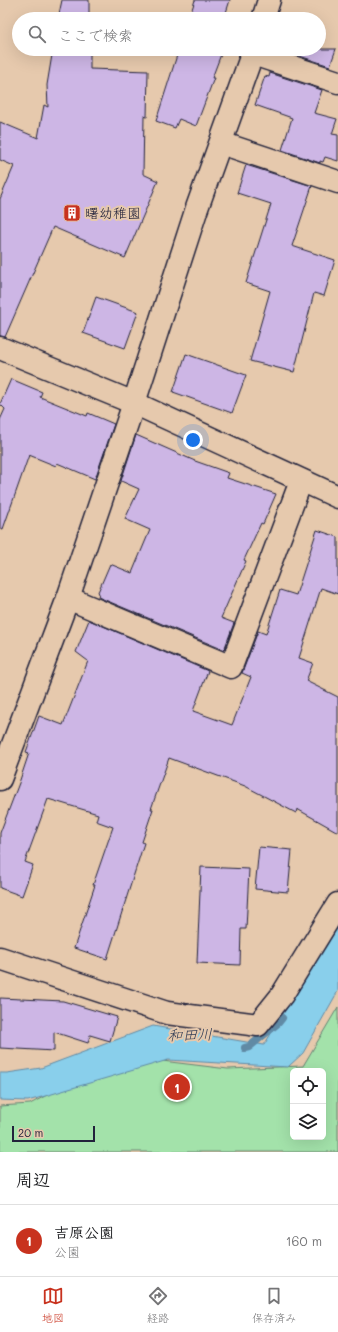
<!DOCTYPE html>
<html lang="ja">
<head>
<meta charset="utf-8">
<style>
  body { margin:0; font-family:Mali,"Klee One",sans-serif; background:#f2f2f2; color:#202124 }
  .controls { position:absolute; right:12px; bottom:12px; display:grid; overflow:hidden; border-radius:6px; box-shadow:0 4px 16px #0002 }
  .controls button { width:36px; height:36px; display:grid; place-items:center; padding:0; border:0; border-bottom:1px solid #e0e0e0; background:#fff; color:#202124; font:20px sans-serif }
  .scale { position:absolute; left:12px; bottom:10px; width:83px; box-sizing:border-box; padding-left:4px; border:2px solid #22223b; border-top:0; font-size:11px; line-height:14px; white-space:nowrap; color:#22223b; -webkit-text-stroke:3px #e6c9ad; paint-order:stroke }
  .you { position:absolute; left:193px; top:440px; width:14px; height:14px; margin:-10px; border:3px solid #fff; border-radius:50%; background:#1a73e8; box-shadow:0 0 0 6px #1a73e833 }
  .badge { display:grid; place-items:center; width:26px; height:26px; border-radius:50%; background:#c8321e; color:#fff; font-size:13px; font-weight:700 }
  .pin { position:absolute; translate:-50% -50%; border:2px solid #fff; box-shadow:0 1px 4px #0006 }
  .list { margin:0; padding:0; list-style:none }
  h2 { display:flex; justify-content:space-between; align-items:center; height:52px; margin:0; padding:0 16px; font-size:17px }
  h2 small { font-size:13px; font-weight:400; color:#757577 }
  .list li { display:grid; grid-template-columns:26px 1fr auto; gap:12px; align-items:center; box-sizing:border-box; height:72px; padding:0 16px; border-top:1px solid #e0e0e0 }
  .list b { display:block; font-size:15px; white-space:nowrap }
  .list p { margin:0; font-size:13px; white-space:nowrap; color:#757577 }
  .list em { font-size:13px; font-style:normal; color:#757577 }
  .icon { flex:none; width:22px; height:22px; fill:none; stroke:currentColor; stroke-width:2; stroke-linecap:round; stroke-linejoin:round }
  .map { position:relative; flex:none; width:338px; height:1152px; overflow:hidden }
  .search { position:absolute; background:#fff; box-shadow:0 4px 16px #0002; left:12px; right:12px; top:12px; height:44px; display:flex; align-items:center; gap:10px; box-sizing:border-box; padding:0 14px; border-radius:22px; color:#757577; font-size:15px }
  .sheet { height:124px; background:#fff }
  nav { display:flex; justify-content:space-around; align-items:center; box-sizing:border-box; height:56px; border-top:1px solid #e0e0e0; background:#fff; font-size:11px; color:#757577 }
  nav a { display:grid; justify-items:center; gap:2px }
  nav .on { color:#c8321e }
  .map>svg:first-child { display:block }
  .green { fill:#a3e2aa; stroke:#628272; fill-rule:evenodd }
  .water { fill:#89cfeb; stroke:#608aa5 }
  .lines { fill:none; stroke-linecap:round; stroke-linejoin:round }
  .stream { stroke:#608aa5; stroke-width:8 }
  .building { fill:#cdb6e5; stroke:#22223b }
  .minor-casing { stroke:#22223b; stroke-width:25 }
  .minor { stroke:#e6c9ad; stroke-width:22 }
  .labels { text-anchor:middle; stroke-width:4; stroke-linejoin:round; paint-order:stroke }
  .poi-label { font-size:14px; fill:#22223b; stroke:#e6c9ad; text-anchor:start }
  .water-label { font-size:15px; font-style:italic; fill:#313c55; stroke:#e6c9ad }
</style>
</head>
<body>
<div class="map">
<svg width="338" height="1152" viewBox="0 0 338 1152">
  <rect width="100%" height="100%" fill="#e6c9ad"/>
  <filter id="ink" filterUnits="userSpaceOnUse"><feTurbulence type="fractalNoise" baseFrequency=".025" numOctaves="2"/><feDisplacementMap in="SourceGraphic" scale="8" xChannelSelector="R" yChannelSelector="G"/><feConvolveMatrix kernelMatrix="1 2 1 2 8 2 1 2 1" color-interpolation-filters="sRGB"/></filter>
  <g filter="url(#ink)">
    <path class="green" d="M338,1007v145h-338v-46l30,-2 91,-48 107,13 75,-3zM293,1071h30v66h-30z"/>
    <polygon class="water" points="338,925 338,991 303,1053 288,1067 168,1060 28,1101 0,1100 0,1073 7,1073 41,1068 153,1026 264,1045"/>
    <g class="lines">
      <polyline class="stream" points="245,1048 249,1047 278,1023 282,1018"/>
    </g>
    <g class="building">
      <polygon points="62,0 89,0 89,19 58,19"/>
      <polygon points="195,0 230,0 224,19 189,19"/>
      <polygon points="53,49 90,49 90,69 148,71 147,117 144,116 143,174 158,181 125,258 53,227 5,337 0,336 0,199 14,166 0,160 0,122 38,138 44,105 48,107 47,85"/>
      <polygon points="179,49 223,49 212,78 214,78 196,126 179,119 175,128 156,121"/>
      <polygon points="278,49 336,49 330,66"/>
      <polygon points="270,73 322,90 314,113 337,119 332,134 338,135 338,161 325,157 323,162 320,161 320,163 282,150 292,118 255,105 265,76 269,77"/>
      <polygon points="246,165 312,186 292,246 335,260 324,296 314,293 294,372 250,361 270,291 246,283 271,204 237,193"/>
      <polygon points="96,297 138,312 125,348 83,333"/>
      <polygon points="186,354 246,375 232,413 173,392"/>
      <polygon points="11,379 42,392 40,397 87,416 88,413 114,424 95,479 57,463 56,466 29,455 3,529 0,528 0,420 5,409 0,404"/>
      <polygon points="136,435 195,461 229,473 227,478 276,494 263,524 261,523 244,560 246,561 221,618 234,623 224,650 98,597 99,593 98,592 110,564 132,573 150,530 125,519 139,489 121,481"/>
      <polygon points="317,530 338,537 338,594 321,588 299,658 313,663 306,681 338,697 338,832 297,809 296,813 245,786 169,758 151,809 153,809 142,842 144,843 107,959 74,948 95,885 93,885 113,827 96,821 98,814 48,799 25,862 33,865 22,896 0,888 0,833 19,783 29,753 26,752 39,716 63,725 88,661 76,652 89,620 208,671 193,711 232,725 251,677 242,673 258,631 266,634 280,590 296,595"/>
      <polygon points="259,847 292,850 288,892 255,889"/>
      <polygon points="201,867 249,869 246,929 241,929 240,965 197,963"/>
      <polygon points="0,998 63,1001 117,1017 110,1041 90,1035 88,1043 54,1032 54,1051 0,1048"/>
    </g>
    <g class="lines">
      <defs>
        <g id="minor">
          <polyline points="263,19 269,0"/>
          <polyline points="253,54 338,82"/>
          <polyline points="221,143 338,182"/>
          <polyline points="0,348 134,403 338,497"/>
          <polyline points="68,598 231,667 301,481"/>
          <polyline points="0,779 68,598 134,403 197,208 254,49"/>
          <polyline points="0,958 167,1013 258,1025 282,995 338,904"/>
        </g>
      </defs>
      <use href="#minor" class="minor-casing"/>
      <use href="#minor" class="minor"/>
    </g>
  </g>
  <defs>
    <symbol id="building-square" viewBox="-11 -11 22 22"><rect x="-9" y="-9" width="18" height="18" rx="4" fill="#c8321e" stroke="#e6c9ad"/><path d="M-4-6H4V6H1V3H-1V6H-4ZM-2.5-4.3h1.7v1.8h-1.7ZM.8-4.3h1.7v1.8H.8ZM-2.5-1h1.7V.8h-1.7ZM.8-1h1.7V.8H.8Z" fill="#fff"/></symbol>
  </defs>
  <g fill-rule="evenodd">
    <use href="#building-square" x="62" y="203" width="20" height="20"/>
  </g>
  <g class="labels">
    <g class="poi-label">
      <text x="85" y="218">曙幼稚園</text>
    </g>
    <g class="water-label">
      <text transform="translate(190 1035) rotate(-1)" y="5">和田川</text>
    </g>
  </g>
</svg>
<div class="controls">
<button><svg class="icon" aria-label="locate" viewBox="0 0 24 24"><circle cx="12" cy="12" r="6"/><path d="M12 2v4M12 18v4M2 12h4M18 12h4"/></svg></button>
<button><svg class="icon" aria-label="layers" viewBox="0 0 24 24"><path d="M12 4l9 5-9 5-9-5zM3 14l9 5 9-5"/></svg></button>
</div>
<div class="scale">20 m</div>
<div class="you"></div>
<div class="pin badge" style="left:177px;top:1087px">1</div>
<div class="search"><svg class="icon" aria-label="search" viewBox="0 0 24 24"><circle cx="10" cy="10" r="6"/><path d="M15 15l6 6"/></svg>ここで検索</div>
</div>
<section class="sheet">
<h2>周辺<small></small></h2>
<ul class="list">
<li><span class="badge">1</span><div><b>吉原公園</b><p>公園</p></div><em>160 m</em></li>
</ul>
</section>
<nav>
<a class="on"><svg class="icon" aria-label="map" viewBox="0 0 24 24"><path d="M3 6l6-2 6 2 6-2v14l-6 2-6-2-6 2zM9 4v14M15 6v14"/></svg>地図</a>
<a><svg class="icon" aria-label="directions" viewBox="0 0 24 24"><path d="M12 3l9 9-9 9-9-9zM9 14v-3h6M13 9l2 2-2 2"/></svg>経路</a>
<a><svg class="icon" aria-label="saved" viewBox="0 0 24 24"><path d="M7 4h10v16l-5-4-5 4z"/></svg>保存済み</a>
</nav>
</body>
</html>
